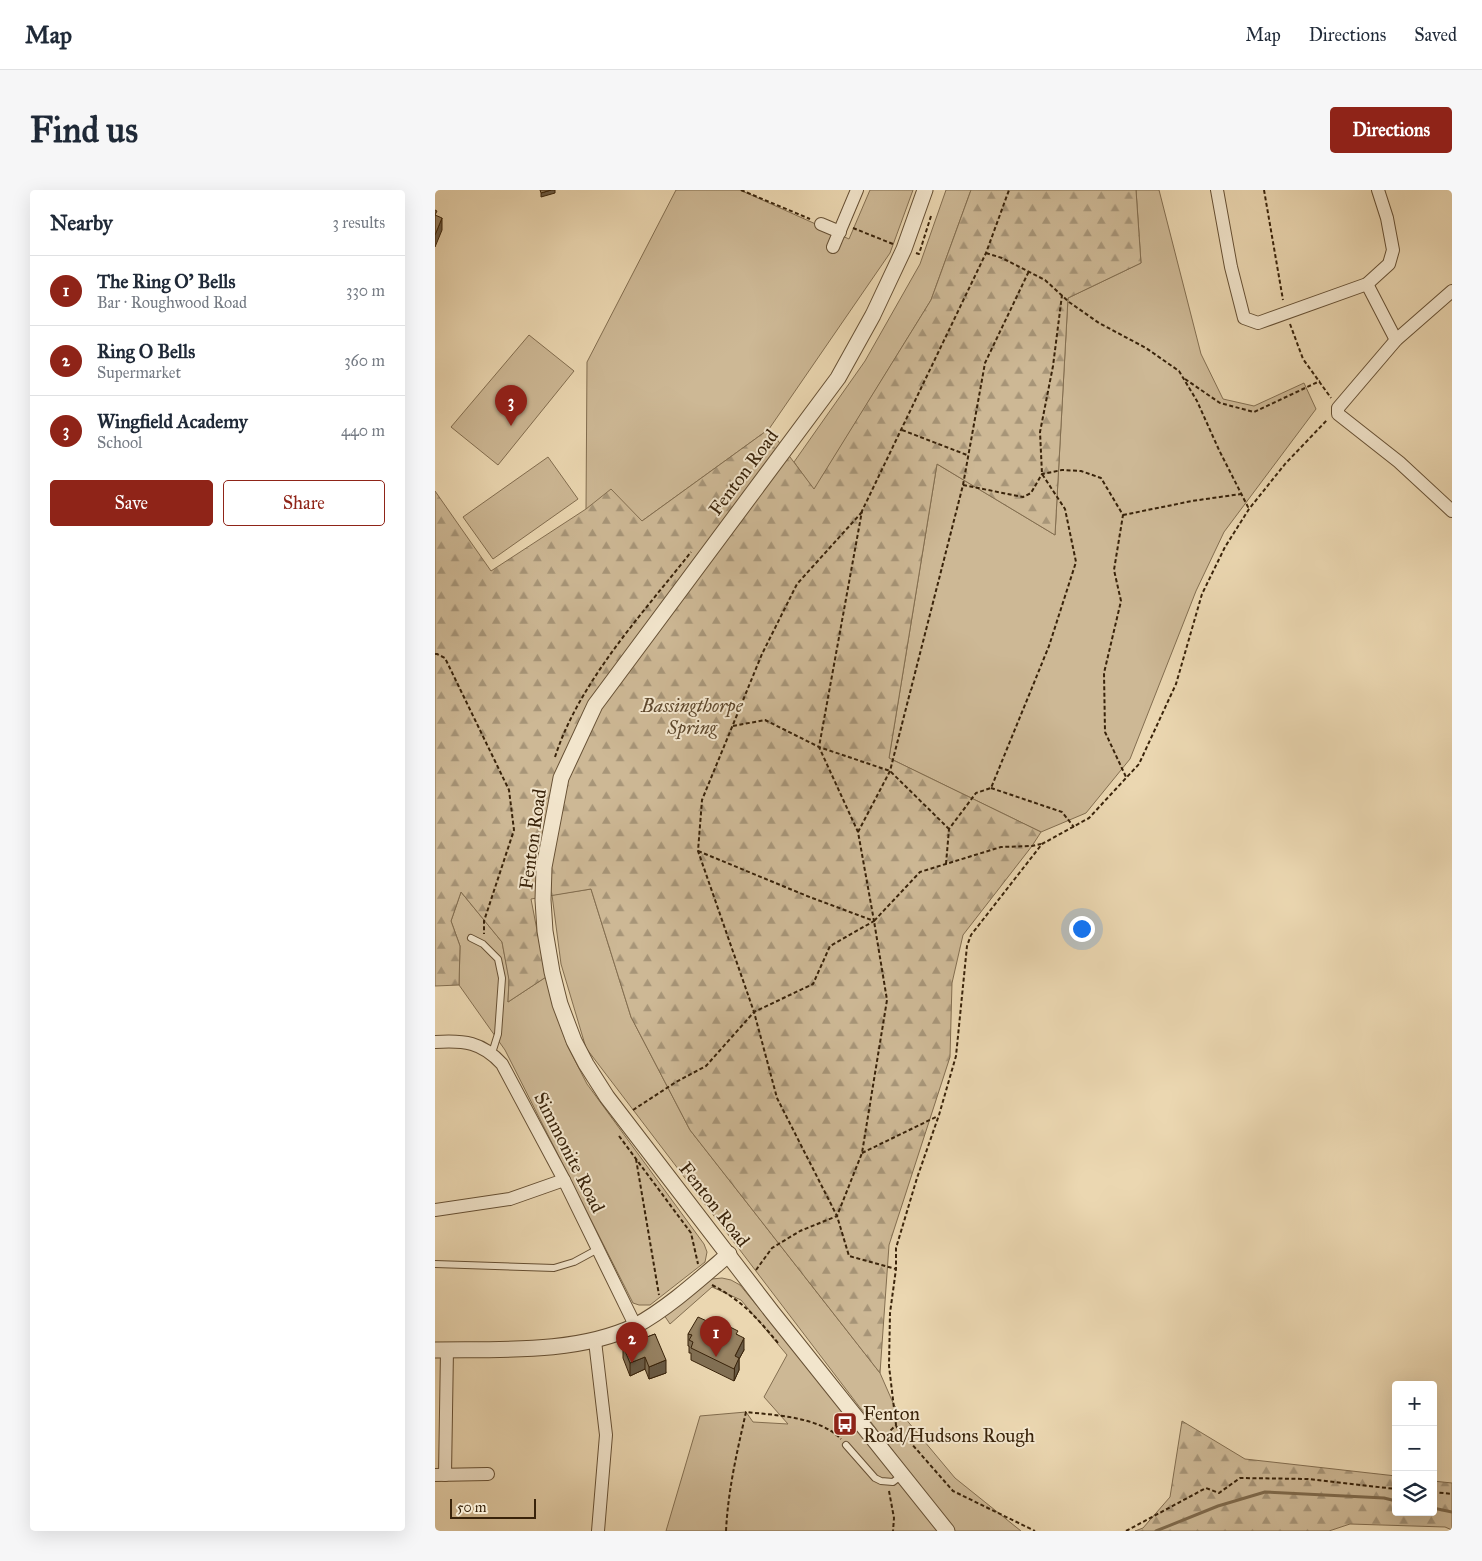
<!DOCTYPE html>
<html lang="en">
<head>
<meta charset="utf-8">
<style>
  body { margin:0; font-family:"IM FELL Great Primer",serif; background:#f6f6f7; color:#1f2937 }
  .controls { position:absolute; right:15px; bottom:15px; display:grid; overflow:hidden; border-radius:5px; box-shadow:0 5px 20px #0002 }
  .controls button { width:45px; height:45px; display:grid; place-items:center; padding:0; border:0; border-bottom:1px solid #e0e1e3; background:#fff; color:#1f2937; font:25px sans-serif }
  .scale { position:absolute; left:15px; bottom:12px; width:86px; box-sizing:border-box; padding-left:5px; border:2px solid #39230a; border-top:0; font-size:14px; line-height:18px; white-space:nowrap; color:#39230a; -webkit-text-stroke:4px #f2e5cc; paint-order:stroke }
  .you { position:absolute; left:646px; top:738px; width:18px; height:18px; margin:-12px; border:4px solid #fff; border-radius:50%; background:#1a73e8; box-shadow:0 0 0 8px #1a73e833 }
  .badge { display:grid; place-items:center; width:32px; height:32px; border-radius:50%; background:#8f2418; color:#fff; font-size:16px; font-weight:700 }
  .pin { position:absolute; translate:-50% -41px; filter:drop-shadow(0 1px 2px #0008) }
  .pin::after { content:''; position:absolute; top:26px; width:18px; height:15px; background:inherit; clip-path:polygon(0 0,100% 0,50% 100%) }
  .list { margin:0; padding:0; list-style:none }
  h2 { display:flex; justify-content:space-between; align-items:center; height:65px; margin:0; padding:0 20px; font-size:21px }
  h2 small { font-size:16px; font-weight:400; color:#747a83 }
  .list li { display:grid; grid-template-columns:32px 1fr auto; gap:15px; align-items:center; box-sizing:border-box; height:70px; padding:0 20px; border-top:1px solid #e0e1e3 }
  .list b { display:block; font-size:19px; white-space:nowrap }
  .list p { margin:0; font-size:16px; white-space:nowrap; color:#747a83 }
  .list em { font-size:16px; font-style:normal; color:#747a83 }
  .actions { display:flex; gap:10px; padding:15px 20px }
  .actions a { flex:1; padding:11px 0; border:1px solid #8f2418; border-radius:5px; text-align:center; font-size:18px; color:#8f2418 }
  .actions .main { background:#8f2418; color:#fff }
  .icon { flex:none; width:28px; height:28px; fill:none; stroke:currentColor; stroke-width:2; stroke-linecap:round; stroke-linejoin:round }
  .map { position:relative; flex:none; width:1017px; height:1341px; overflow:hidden; border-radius:5px }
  header { display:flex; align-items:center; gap:30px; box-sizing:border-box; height:70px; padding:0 25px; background:#fff; border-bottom:1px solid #e0e1e3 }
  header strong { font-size:24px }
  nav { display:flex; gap:28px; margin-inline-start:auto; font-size:18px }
  .intro { display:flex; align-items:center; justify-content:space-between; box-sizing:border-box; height:120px; padding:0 30px }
  h1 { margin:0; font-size:35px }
  .button { padding:12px 22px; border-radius:5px; background:#8f2418; color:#fff; font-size:18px; font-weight:700 }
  main { display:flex; gap:30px; padding:0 30px }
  aside { flex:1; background:#fff; border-radius:5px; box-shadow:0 5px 20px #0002 }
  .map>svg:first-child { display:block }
  .green { fill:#cdb895; stroke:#836e50 }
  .forest { fill:url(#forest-firs); stroke:#836e50 }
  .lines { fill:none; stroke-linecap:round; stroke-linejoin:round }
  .stream { stroke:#7f6a4c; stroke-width:3 }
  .service-casing { stroke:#665034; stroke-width:8 }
  .minor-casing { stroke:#665034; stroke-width:14 }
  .tertiary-casing { stroke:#665034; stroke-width:17 }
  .path { stroke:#39230a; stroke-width:2; stroke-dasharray:4 2.5; stroke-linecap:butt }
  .service { stroke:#f2e5cc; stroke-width:6 }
  .minor { stroke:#f2e5cc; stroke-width:12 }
  .tertiary { stroke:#f2e5cc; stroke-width:15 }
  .wall { fill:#816f53; stroke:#39230a }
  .shaded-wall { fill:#695a44; stroke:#39230a }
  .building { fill:#968161; stroke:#39230a }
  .labels { text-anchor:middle; stroke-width:4; stroke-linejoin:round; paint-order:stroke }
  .street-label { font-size:19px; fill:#39230a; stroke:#f2e5cc }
  .park-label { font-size:19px; font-style:italic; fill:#5e482d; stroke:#f2e5cc }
  .poi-label { font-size:19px; fill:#39230a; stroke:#f2e5cc; text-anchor:start }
</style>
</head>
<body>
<header>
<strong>Map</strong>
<nav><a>Map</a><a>Directions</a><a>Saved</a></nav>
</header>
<div class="intro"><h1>Find us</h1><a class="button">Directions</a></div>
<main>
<aside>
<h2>Nearby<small>3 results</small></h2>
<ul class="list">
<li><span class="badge">1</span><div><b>The Ring O' Bells</b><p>Bar · Roughwood Road</p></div><em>330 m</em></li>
<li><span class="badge">2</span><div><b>Ring O Bells</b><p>Supermarket</p></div><em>360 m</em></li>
<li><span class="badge">3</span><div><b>Wingfield Academy</b><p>School</p></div><em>440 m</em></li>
</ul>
<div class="actions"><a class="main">Save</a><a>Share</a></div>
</aside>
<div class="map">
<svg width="1017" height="1341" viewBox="0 0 1017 1341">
  <defs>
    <pattern id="forest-firs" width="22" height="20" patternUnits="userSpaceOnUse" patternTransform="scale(1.25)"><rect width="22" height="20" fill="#cdb895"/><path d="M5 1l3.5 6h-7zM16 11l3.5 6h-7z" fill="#a79578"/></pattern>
  </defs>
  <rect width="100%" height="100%" fill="#ebd7b1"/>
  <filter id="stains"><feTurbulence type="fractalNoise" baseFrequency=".004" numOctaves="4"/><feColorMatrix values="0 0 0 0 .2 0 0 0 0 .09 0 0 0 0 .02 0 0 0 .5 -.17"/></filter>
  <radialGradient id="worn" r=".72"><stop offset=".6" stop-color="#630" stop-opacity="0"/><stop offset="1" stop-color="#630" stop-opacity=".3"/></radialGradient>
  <g class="green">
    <polygon points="241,0 305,0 414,49 435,0 478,0 455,63 334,239 207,331 151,319 152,172"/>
    <polygon points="511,0 536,0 496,110 379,300 359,272 430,171 485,74"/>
    <polygon points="701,0 724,0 766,164 788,209 819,216 869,193 881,219 789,342 761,401 695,569 651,623 606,642 454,568 502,274 620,345 633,108 706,73"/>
    <polygon points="94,145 139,181 63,275 16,237"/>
    <polygon points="113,267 143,309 58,369 28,327"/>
    <polygon points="156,699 196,827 255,940 445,1183 459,1215 520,1288 586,1341 519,1341 151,858 126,774 117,705"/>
    <polygon points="26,702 67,752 74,788 73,812 111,787 120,821 133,857 152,894 269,1054 272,1062 270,1072 215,1115 204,1115 198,1113 70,860 24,795 25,756 16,731"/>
    <polygon points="287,1088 296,1090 305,1095 506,1341 231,1341 265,1226 311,1222 318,1232 353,1234 329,1207 352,1165 306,1110 277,1097 235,1134 229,1125 277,1089"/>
  </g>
  <g class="forest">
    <polygon points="536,0 701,0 706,73 633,108 620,345 502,274 454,568 606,642 597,656 528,745 517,793 515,867 454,1055 445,1183 255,940 196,827 156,699 96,709 111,787 73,812 74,790 67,752 26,702 16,731 25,756 24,795 0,796 0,301 56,381 151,319 176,299 207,331 334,239 379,299 496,110"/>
    <polygon points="747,1231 810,1269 961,1286 961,1322 998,1322 998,1291 1017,1293 1017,1340 1010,1337 915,1334 894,1341 700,1341 708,1338 735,1307"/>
  </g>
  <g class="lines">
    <g class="stream">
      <polyline points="998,1318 1017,1322"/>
      <polyline points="721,1341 783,1316 830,1302 949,1308 961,1311"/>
    </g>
    <defs>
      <g id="service">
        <polyline points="36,748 48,754 63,769 67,788 63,844 57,863"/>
        <polyline points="0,1074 119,1078 139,1072 163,1059"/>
        <polyline points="411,1255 440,1288 446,1291 458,1292 467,1285"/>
      </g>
      <g id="minor">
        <polyline points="782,0 796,77 809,128 823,133 932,94 954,74 958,60 952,28 943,0"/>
        <polyline points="386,34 405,42"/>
        <polyline points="398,57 422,0"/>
        <polyline points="932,94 961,150"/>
        <polyline points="1017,101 961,150 903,218 903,224 964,272 1017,321"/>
        <path d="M0,852c29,-2 47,0 67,22l62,116 71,145"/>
        <polyline points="0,1020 75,1009 129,990"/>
        <polyline points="160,1151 171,1245 163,1341"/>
        <polyline points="0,1285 53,1284"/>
        <polyline points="10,1285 12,1159"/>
      </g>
      <g id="tertiary">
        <polyline points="490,0 469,59 438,125 403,188 160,515 126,588 109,677 108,710 110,741 117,782 125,814 139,851 151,874 172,907 337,1122 512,1341"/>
        <path d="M0,1160c64,-1 141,4 200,-24 32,-17 66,-48 94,-72"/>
      </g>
    </defs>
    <use href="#service" class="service-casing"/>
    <use href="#minor" class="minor-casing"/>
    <use href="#tertiary" class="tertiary-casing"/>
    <g class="path">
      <polyline points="306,0 375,29"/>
      <polyline points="829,0 848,110"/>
      <polyline points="418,38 458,54"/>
      <polyline points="481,63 484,64 496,26"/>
      <polyline points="551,63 567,68 610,90 634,112 664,133 711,158 744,181 762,211 784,260 814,319"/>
      <polyline points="855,134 868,169 896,208"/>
      <polyline points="750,189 785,213 819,222 885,191"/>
      <polyline points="467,240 532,265"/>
      <polyline points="528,295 588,307 596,303 607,284 627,280 646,281 666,288 688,325 679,380 686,411 669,483 670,542 691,587"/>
      <polyline points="427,322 362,394 327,464 267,610 263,661 319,822 342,908 402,1026 414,1066 461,1079"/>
      <polyline points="688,325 757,311 806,304"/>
      <polyline points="0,464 2,464 10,468 74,600 79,640 49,731 49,744"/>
      <polyline points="298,536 330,530 384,557 455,581 514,639"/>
      <path d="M120,567c24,-75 88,-144 136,-205"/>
      <polyline points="556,598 627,622 639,637"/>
      <polyline points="104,627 109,603"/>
      <polyline points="423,642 455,581 528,295 550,173 594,81"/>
      <polyline points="263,661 372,706 439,731 423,642 384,557 427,321 551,63 574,0"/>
      <polyline points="511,674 514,639 541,603 556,598 614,456 641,372 630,319 607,284 605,242 618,176 627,105"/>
      <polyline points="198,920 241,892 271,876 319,822 378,794 395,756 439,731"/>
      <polyline points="184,946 256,1043 263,1074"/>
      <polyline points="427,963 503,926"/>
      <polyline points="201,969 224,1105"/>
      <polyline points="321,1080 337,1058 365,1041 402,1026 427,963 452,810 439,731 485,682 566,657 597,656 606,654"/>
      <path d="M277,1095c32,17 44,32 67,59"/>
      <polyline points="461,1236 518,1301 600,1341"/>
      <polyline points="451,1245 461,1235 454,1176 455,1123 461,1079 461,1058 482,988 504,925 521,866 532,756 536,745 607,654 654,628 704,574 741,494 767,404 790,357 814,319 850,274 892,230"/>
      <polyline points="454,1301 459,1328 458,1341"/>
      <polyline points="998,1302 1017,1304"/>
      <path d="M291,1341c2,-41 11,-79 20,-119 29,3 74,5 95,27"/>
      <polyline points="691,1341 771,1298 784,1303 805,1288 873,1289 961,1299"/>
    </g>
    <use href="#service" class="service"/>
    <use href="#minor" class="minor"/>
    <use href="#tertiary" class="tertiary"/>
  </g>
  <g class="wall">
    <polygon points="274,1135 291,1142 303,1145 309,1160 304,1169 304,1180 299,1191 256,1170 256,1163 254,1163 254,1156 253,1156 253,1144"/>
    <polygon points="220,1144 231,1183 214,1189 210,1179 195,1186 188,1168 188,1156"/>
  </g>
  <g class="shaded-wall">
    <polygon points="116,0 120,0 120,3 106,7 106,3"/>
    <polygon points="7,28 7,40 0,57 0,45"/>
    <polygon points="309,1148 309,1160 304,1169 304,1180 299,1191 300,1166"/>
    <polygon points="210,1167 210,1179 195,1186 195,1173"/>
    <polygon points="231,1170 231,1183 214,1189 214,1177"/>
  </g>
  <g class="building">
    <polygon points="105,0 116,0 106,3"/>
    <polygon points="0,20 2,21 0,25 7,28 0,45"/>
    <polygon points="263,1127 274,1132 273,1134 291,1142 293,1136 303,1141 301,1144 309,1148 300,1166 304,1168 299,1179 256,1158 258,1152 254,1150 257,1145 253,1144"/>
    <polygon points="220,1144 231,1170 214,1177 210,1167 195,1173 188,1156"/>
  </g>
  <defs>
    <symbol id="bus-square" viewBox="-11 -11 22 22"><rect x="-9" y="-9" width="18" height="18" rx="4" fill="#8f2418" stroke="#f2e5cc"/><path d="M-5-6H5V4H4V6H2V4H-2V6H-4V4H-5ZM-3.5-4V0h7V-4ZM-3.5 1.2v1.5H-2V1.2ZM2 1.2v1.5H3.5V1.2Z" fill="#fff"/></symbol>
  </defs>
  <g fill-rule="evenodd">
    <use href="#bus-square" x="396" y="1220" width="28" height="28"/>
  </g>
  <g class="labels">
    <g class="street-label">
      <text transform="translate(308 282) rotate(-53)" y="7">Fenton Road</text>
      <text transform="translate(97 649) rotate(-82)" y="7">Fenton Road</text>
      <text transform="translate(135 962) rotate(63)" y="7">Simmonite Road</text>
      <text transform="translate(280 1014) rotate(52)" y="7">Fenton Road</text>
    </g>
    <g class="park-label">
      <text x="257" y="522">Bassingthorpe<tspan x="257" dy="22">Spring</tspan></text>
    </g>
    <g class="poi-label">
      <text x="428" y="1230">Fenton<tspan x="428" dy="22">Road/Hudsons Rough</tspan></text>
    </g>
  </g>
  <rect width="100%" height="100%" filter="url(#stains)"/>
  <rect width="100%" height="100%" fill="url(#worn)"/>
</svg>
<div class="controls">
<button>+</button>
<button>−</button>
<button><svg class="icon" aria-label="layers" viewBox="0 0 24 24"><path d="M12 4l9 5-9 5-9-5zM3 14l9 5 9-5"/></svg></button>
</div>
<div class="scale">50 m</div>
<div class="you"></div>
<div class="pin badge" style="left:281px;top:1167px">1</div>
<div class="pin badge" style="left:197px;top:1173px">2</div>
<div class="pin badge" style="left:76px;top:236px">3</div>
</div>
</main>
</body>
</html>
